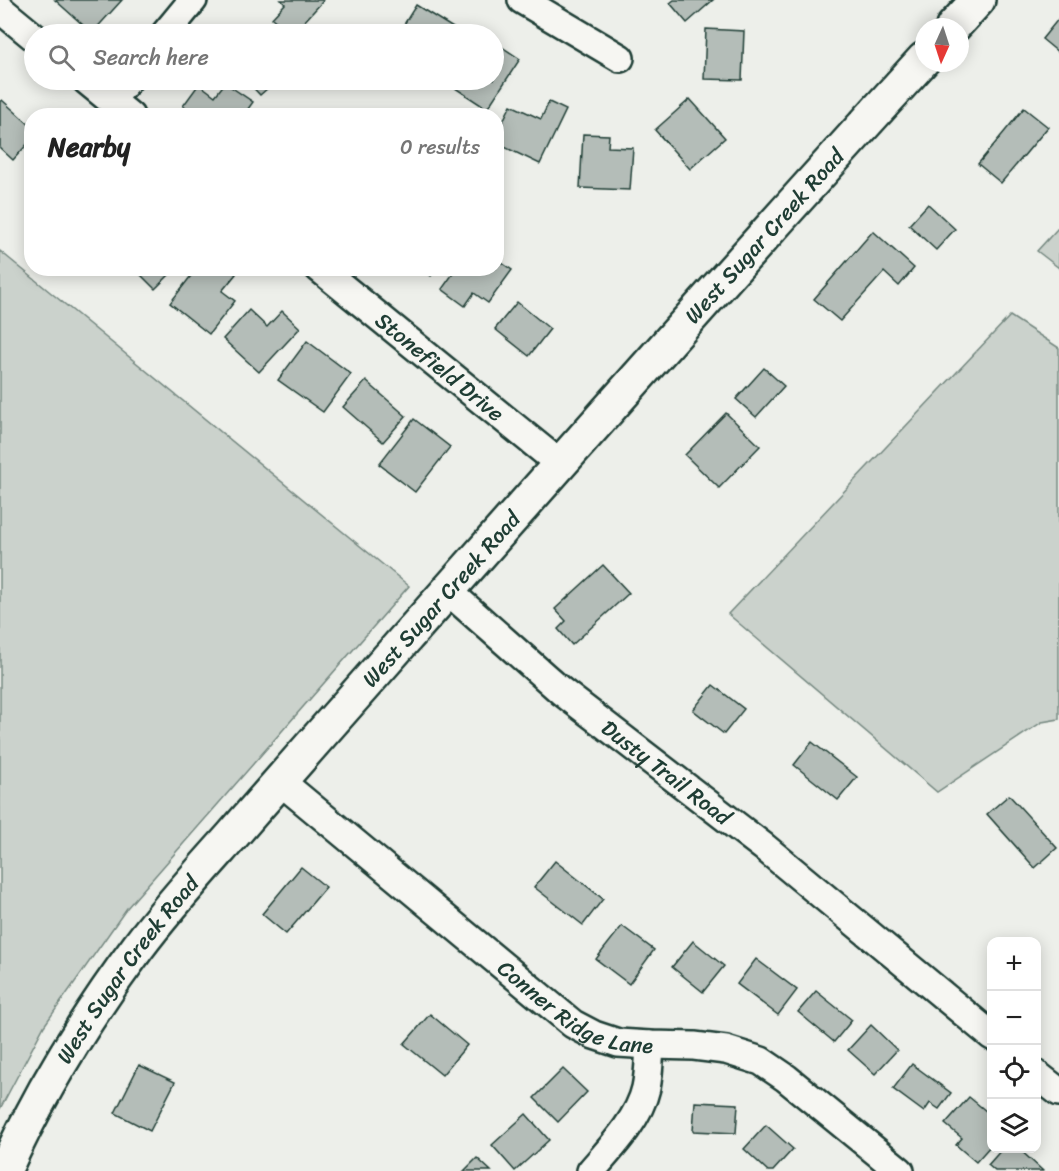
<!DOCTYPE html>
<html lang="en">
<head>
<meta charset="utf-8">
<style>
  body { margin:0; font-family:Sriracha,sans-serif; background:#f6f6f6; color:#222 }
  .controls { position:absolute; right:18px; bottom:18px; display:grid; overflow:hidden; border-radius:12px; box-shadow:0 3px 15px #0003 }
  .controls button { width:54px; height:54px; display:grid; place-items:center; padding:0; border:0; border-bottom:2px solid #e0e0e0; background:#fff; color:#222; font:30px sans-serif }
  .compass { position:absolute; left:915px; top:18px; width:54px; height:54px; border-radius:50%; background:#fff; box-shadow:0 3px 15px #0003; rotate:183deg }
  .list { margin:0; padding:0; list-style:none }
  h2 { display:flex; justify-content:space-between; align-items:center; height:78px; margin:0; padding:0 24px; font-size:26px }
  h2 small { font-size:20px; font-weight:400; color:#767676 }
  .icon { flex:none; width:33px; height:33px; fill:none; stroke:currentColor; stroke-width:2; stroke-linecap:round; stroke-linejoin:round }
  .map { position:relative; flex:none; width:1059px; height:1171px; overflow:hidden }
  .search { position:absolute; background:#fff; box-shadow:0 3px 15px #0003; left:24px; top:24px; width:480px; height:66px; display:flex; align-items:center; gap:15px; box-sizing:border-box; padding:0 21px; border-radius:33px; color:#767676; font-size:22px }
  .panel { position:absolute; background:#fff; box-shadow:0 3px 15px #0003; left:24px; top:108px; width:480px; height:168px; border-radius:24px }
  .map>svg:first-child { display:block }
  .green { fill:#cbd2cc; stroke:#758880; stroke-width:1.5 }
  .building { fill:#b4bdb8; stroke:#1f3d34; stroke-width:1.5 }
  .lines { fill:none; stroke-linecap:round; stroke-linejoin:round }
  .minor-casing { stroke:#1f3d34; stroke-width:32 }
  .major-casing { stroke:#1f3d34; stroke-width:38 }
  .minor { stroke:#f6f6f2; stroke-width:27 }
  .major { stroke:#f6f6f2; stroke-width:33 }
  .labels { text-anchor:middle; stroke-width:4.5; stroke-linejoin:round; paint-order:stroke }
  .street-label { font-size:22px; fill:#1f3d34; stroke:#f6f6f2 }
</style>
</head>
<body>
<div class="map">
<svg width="1059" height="1171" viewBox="0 0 1059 1171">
  <rect width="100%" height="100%" fill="#edefea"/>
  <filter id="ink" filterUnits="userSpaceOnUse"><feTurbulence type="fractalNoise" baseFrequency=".0167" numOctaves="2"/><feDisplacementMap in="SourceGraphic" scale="12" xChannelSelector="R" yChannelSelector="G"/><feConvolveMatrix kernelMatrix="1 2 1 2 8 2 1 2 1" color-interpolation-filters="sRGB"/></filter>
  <g filter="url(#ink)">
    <g class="green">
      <polygon points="1059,227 1059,268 1037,251"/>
      <polygon points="0,251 409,586 127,908 44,1026 0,1109"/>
      <polygon points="1010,316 1059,348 1059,719 1042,722 937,792 728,614"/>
    </g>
    <g class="building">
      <polygon points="55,0 122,0 92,33"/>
      <polygon points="281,0 322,0 323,1 293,34 291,34 272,18 285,4"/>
      <polygon points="674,0 713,0 687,23 670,3"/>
      <polygon points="416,5 458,31 456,34 398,34"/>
      <polygon points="1059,18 1059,53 1042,39"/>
      <polygon points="257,24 267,34 246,34"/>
      <polygon points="706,29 744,31 742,80 704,79"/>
      <polygon points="499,45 520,59 487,109 446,82 447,80 494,80 494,53"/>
      <polygon points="246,80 277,80 260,95"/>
      <polygon points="225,83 253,102 243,116 197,116 183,106 199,84 215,96"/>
      <polygon points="690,99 725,138 690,169 655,130"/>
      <polygon points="2,100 32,127 32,139 13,160 0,148 0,102"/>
      <polygon points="549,102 566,110 540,164 496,143 496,135 511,105 541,119"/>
      <polygon points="1024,108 1048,127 1001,183 978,164"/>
      <polygon points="583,134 609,135 608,147 633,148 630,190 580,188"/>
      <polygon points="928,204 955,229 936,250 909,225"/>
      <polygon points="873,231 914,268 899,286 884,272 840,321 814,299"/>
      <polygon points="496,259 512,270 488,303 474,293 465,306 442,289 457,268 496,268"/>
      <polygon points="134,268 176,268 155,289"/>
      <polygon points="197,268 229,268 236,274 222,291 235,301 209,334 170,303"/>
      <polygon points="422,268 437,268 431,276"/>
      <polygon points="517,302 550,329 529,356 495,329"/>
      <polygon points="249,310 267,327 282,311 300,328 259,372 223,339"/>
      <polygon points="307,341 351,374 323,412 278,380"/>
      <polygon points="764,368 784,386 756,417 736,399"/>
      <polygon points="366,381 406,416 383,442 343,407"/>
      <polygon points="726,413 760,446 719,488 685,455"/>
      <polygon points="414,419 450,447 415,492 379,464"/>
      <polygon points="603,565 629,593 572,645 558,629 566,621 555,609"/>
      <polygon points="713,685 744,709 724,734 693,710"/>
      <polygon points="812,742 857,777 838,800 794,765"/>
      <polygon points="1009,795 1057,848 1035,868 987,814"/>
      <polygon points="555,861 603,899 583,925 534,887"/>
      <polygon points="301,867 326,887 286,934 262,914"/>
      <polygon points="622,926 654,950 629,984 596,959"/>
      <polygon points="693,941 724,966 703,992 672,967"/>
      <polygon points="756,959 797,990 778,1015 737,984"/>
      <polygon points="816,991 852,1020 834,1042 798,1012"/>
      <polygon points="430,1014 467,1045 442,1075 404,1044"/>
      <polygon points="871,1025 897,1050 875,1074 848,1050"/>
      <polygon points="912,1064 951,1093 939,1109 930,1103 924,1112 893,1089"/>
      <polygon points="139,1065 175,1082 150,1131 115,1113"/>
      <polygon points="563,1069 587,1092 558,1122 534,1098"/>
      <polygon points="969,1097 992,1116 992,1144 976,1162 956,1145 962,1138 945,1124"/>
      <polygon points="695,1102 738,1104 736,1133 693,1131"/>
      <polygon points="526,1114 549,1140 515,1171 492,1145"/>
      <polygon points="766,1125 793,1149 773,1171 768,1171 744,1149"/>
      <polygon points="1003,1148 1018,1148 1043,1171 995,1171 988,1165"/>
      <polygon points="477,1158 491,1171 464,1171"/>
    </g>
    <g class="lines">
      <defs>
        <g id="minor">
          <polyline points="522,0 620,58"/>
          <polyline points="0,9 34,37"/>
          <polyline points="165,34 193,0"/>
          <polyline points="86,80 130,116"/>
          <polyline points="111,100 128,80"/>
          <path id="s1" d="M319,268l241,196"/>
          <path id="s2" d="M448,591l113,100 203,156 228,189"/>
          <path id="s3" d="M280,781l293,243 21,11 24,8 32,2 44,1 32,4 35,11 25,17 114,93"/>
          <polyline points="1036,1074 1059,1092"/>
          <path d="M591,1171c20,-23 48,-52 55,-83 3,-14 3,-28 4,-43"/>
        </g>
        <g id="major">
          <polyline points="953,27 978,0"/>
          <path id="s4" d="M4,1171c36,-79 82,-154 134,-224 29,-39 62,-75 94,-111 57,-66 115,-131 173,-197 172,-194 344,-389 519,-580"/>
        </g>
      </defs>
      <use href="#minor" class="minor-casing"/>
      <use href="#major" class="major-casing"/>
      <use href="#minor" class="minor"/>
      <use href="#major" class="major"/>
    </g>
  </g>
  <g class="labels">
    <g class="street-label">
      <text dy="8" stroke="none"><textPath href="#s4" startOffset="1209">West Sugar Creek Road</textPath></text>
      <text dy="8" stroke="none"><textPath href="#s1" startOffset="156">Stonefield Drive</textPath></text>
      <text dy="8" stroke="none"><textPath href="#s4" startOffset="723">West Sugar Creek Road</textPath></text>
      <text dy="8" stroke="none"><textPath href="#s2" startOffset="284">Dusty Trail Road</textPath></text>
      <text dy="8" stroke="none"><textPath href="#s4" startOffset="237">West Sugar Creek Road</textPath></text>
      <text dy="8" stroke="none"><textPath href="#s3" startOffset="376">Conner Ridge Lane</textPath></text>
    </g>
  </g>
</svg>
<div class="controls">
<button>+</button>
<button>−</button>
<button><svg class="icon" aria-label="locate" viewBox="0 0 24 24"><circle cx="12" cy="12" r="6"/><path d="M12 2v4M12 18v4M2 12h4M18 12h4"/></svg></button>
<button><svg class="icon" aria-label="layers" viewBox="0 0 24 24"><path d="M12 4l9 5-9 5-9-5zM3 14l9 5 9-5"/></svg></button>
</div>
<svg class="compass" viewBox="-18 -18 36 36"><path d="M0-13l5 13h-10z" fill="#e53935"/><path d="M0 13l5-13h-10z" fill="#767676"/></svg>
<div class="search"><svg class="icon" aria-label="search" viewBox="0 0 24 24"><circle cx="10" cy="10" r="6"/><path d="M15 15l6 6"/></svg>Search here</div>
<section class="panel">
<h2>Nearby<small>0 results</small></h2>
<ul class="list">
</ul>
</section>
</div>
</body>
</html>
